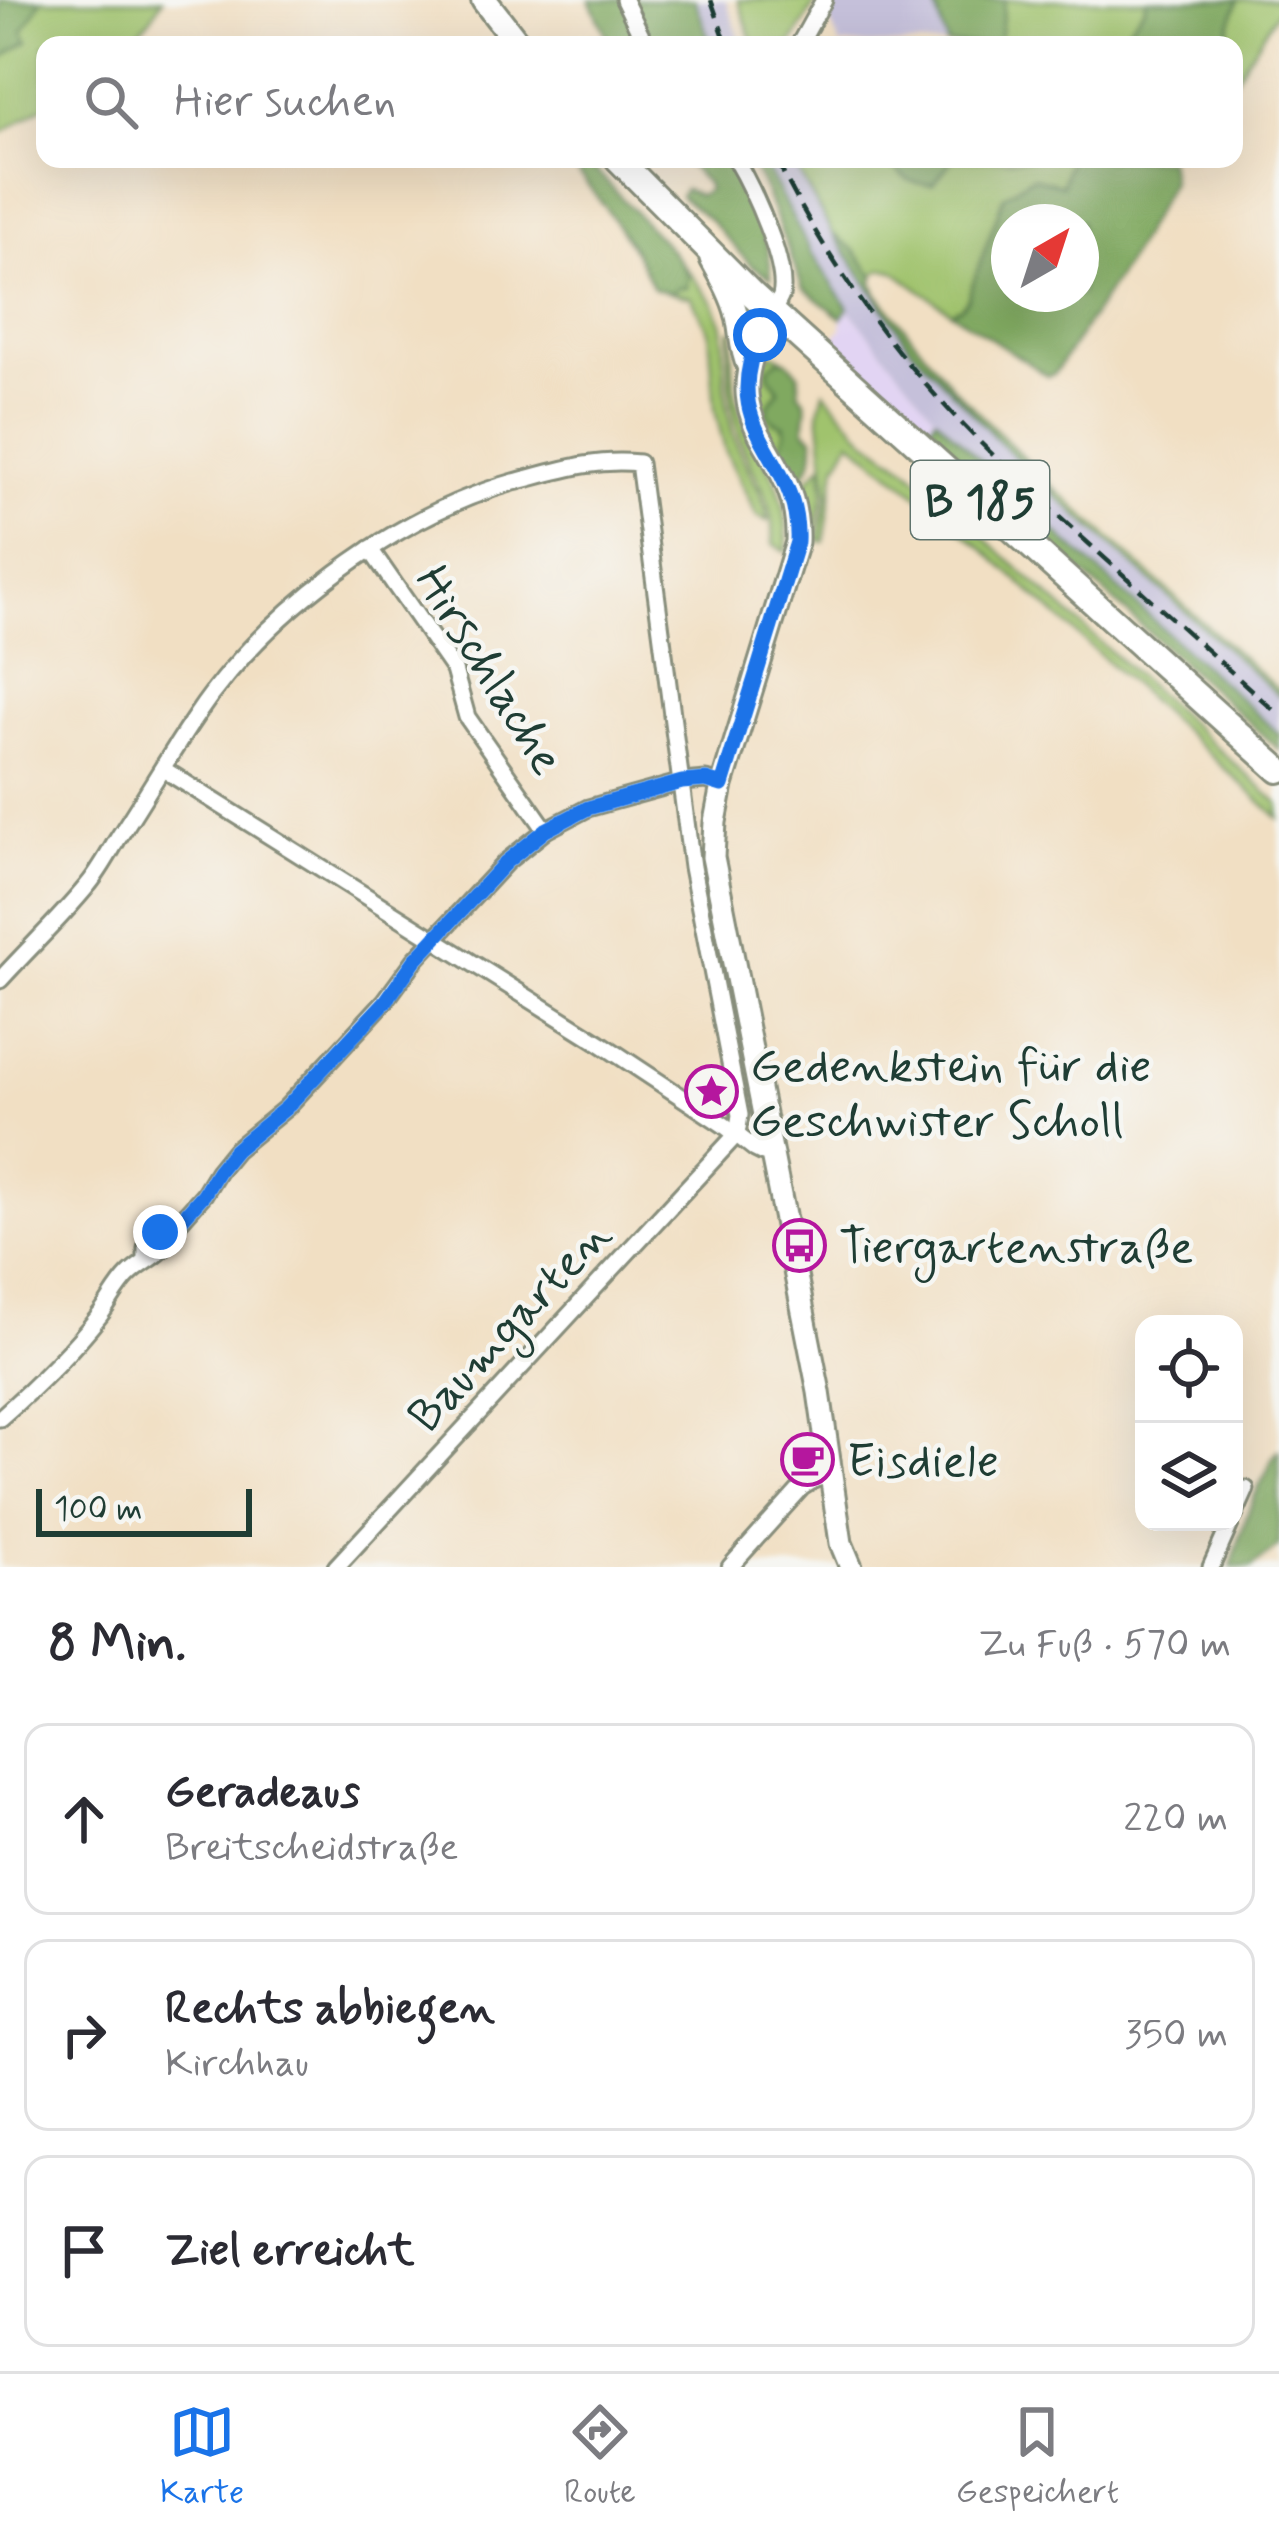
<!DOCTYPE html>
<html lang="de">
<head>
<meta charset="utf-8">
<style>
  body { margin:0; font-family:Mynerve,sans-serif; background:#f2f2f3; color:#2b2b33 }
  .controls { position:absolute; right:36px; bottom:36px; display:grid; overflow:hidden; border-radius:24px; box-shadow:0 12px 48px #0002 }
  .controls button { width:108px; height:108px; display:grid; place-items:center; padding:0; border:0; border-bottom:3px solid #e1e1e2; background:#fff; color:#2b2b33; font:60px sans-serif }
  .compass { position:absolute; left:991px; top:204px; width:108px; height:108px; border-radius:50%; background:#fff; box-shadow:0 12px 48px #0002; rotate:39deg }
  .scale { position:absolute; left:36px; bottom:30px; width:216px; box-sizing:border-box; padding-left:12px; border:6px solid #1f3d34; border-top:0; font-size:33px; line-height:42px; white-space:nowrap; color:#1f3d34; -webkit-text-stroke:9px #f6f6f2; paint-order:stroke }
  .stop { position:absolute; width:36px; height:36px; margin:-27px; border:9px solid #1a73e8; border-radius:50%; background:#fff }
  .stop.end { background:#1a73e8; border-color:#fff; box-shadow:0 3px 12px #0008 }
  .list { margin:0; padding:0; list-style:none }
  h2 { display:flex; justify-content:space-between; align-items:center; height:156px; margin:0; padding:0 48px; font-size:51px }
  h2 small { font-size:39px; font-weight:400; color:#7c7c81 }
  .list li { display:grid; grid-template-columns:78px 1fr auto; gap:36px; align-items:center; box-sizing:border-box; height:192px; margin:0 24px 24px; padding:0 24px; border:3px solid #e1e1e2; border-radius:24px }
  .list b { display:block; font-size:45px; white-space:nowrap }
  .list p { margin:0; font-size:39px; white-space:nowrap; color:#7c7c81 }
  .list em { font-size:39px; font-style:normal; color:#7c7c81 }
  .icon { flex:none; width:66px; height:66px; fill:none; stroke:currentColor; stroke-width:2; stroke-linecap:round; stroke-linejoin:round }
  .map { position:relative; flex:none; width:1279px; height:1567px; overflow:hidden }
  .search { position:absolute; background:#fff; box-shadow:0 12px 48px #0002; left:36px; right:36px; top:36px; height:132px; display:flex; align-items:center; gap:30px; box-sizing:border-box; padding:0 42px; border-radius:24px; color:#7c7c81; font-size:45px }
  .sheet { height:804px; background:#fff }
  nav { display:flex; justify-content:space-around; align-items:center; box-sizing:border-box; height:168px; border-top:3px solid #e1e1e2; background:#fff; font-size:33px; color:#7c7c81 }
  nav a { display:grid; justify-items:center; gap:6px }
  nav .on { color:#1a73e8 }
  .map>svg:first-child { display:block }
  .built { fill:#e2d4f3 }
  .industrial { fill:#c5c0da }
  .green { fill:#a0c36d; stroke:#608050; stroke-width:3 }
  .forest { fill:#80a960; stroke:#50734a; stroke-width:3; fill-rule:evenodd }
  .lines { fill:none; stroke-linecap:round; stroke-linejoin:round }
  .street-casing { stroke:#888e7c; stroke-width:21 }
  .secondary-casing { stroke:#888e7c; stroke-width:27 }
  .primary-casing { stroke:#888e7c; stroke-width:30 }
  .street { stroke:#fff; stroke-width:15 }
  .secondary { stroke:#fff; stroke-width:21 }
  .primary { stroke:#fff; stroke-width:24 }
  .rail { stroke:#1f3d34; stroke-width:4.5; stroke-dasharray:18 9; stroke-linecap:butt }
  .route { stroke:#1a73e8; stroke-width:15 }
  .labels { text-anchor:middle; stroke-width:9; stroke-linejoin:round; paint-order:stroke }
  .shield { fill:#f6f6f2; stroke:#60746d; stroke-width:3 }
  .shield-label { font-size:45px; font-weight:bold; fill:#1f3d34 }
  .street-label { font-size:48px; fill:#1f3d34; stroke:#f6f6f2 }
  .poi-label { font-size:48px; fill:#1f3d34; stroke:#f6f6f2; text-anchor:start }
</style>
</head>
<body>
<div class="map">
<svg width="1279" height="1567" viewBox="0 0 1279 1567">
  <rect width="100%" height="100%" fill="#f6f6f2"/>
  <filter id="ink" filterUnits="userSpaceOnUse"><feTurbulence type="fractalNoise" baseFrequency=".00833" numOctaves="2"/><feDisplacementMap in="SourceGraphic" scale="24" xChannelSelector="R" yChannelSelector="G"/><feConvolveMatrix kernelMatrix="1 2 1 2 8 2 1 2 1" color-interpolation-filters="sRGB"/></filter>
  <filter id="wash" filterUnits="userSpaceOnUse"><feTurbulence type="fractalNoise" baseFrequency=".004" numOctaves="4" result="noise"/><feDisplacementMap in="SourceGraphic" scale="48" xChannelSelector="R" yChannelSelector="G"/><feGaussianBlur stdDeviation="2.7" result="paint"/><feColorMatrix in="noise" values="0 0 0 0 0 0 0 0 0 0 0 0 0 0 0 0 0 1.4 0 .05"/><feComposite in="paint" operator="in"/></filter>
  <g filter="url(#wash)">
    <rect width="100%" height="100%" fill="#f1dfc3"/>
    <polygon class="built" points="848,308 936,417 926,432 829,344 841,329 842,318"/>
    <g class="industrial">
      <polygon points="695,0 726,0 742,45 711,45"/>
      <polygon points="831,0 937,0 935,6 948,42 946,45 840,45 825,10"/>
      <polygon points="761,159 791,159 833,234 910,346 1004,447 1279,696 1279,734 1038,516 936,417 848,308 811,252"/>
    </g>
    <g class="green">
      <polygon points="0,0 162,0 151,18 127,45 45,45 45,105 0,134"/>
      <polygon points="738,0 817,0 791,45 754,45"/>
      <polygon points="1005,0 1147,0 1145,7 1115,45 999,45"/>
      <polygon points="1238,0 1279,0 1279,8 1234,80 1234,45 1224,45"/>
      <path d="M791,159h98c11,19 23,26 44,25l20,-25h116l-7,26 -58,11 -37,104 -6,7 -10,5 -57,-41c-9,-3 -14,-3 -20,5l-20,-26 -21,-16z"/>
      <path d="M677,257l36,45 10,23c2,39 -1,77 12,115 9,27 30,52 33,81l-11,-5 -32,-66 -10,-40 -6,-79 -18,-34 -19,-4 16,-17z"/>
      <path d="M733,330c-1,29 -1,58 8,86 8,25 26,44 36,68 9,23 10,43 10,67l-14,-7c4,-46 -21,-67 -34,-108 -11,-35 -11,-69 -9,-105z"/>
      <path d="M773,353l15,8 -9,-2 -10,16 10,15 -11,16 18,25 -7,21c-16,-29 -38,-74 -6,-99z"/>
      <polygon points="824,391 866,439 906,467 1279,804 1279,818 980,546 851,440 836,467 824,542 818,540 828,494 819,411"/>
      <polygon points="822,465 824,493 808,562 801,557 805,513 801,487"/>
      <polygon points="1055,489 1279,691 1279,696 1056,496"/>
    </g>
    <g class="forest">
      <polygon points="0,0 42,0 23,31 28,41 0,59"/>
      <polygon points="590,0 695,0 711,45 611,45"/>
      <polygon points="937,0 1005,0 999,45 946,45 947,42 935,5"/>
      <polygon points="1147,0 1238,0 1224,45 1115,45 1145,7"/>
      <path d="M579,159l8,2 90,96 11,19 -1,11 -10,1 -5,5 -19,-5c-21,-48 -52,-87 -85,-128z"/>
      <path d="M682,159h44c24,32 44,77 45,118l-20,-12 -42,-46 -29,-23 4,-7 15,6 9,-5 -2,-7z"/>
      <polygon points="748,159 761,159 811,252 848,308 842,318 803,288 764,188"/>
      <path d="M889,159h64l-20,25c-21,1 -33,-6 -44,-25z"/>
      <path d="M1069,159h99l3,23 -46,83 -71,109 -6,2 -97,-64 10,-5 6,-7 37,-104 28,-19 30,8zM1009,222h72v72h-72z"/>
      <polygon points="833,234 854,250 874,276 873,283 877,293 952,386 1055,489 1056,495 1004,447 910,346"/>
      <path d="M780,359l8,2 11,13v19c14,12 4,21 6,37l8,7c3,18 -1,27 -12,42l-22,-27 7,-21 -2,-6 -9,-3 -7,-7v-9l11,-16 -10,-15 -1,-8z"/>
      <polygon points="936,417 1038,516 1279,734 1279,750 926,432"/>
      <path d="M1279,1451v96l-28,20h-20c10,-31 17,-64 34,-91 6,-10 4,-17 14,-25z"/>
    </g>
  </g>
  <g filter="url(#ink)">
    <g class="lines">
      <defs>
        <g id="street">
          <polyline points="624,0 646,45"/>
          <polyline points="799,45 824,0"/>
          <path d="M735,159c16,27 54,106 46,137 0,1 -8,15 -9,17"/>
          <polyline points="370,549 454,670 467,717 546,830"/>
          <polyline points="163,769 600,1043 724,1125 755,1149 763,1153 772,1152"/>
          <path d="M0,980c29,-32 60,-61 87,-94 12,-14 21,-31 30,-46 27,-41 51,-83 79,-124 69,-103 199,-201 318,-234 43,-11 81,-24 125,-19l53,404 48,248 -3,19 -401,433"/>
          <polyline points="146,1260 146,1248 160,1232 172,1230 204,1194 218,1171 235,1150 286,1108 385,1001 415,960 506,862 546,830 588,808 682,782 706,780 722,785"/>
          <path d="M0,1418c35,-31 71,-66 100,-103 10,-13 17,-28 28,-39 17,-18 39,-20 44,-46"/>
          <polyline points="1234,1516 1246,1489"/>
          <polyline points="730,1567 802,1487 815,1479 832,1475"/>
          <polyline points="1211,1567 1231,1522"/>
        </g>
        <g id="secondary">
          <path d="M711,259c10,18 21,37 26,57 4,17 3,33 11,50"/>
          <path d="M772,313c-70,120 29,128 25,229l-75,243 -7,37 -2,35 106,535 22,151 10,24"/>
        </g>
        <g id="primary">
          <polyline points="484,0 519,45"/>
          <polyline points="618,159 753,295 1279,770"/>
        </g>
      </defs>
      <use href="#street" class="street-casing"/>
      <use href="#secondary" class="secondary-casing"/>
      <use href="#primary" class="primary-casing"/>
      <use href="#street" class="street"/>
      <use href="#secondary" class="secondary"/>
      <use href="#primary" class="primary"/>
      <g class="rail">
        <polyline points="711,0 727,45"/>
        <path d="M776,159c37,74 82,144 135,208 53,64 115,120 176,175 64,58 128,115 192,173"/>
      </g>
    </g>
  </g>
  <g class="lines" filter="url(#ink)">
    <path class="route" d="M160,1232l12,-2 32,-36 14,-23 17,-21 51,-42 100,-107 29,-41 91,-98 40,-32 42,-22 94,-26 24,-2 16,5 75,-243c4,-88 -82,-109 -37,-207"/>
  </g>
  <defs>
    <symbol id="sight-ring" viewBox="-11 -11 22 22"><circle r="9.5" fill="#f6f6f2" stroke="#b5179e" stroke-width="1.5"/><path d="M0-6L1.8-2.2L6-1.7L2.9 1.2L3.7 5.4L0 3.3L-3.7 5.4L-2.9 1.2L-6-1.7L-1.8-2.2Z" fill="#b5179e"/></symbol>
    <symbol id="bus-ring" viewBox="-11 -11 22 22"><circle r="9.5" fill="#f6f6f2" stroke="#b5179e" stroke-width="1.5"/><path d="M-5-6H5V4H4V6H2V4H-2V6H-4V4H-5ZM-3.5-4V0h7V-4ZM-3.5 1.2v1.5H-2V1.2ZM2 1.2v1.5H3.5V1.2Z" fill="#b5179e"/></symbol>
    <symbol id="cafe-ring" viewBox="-11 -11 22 22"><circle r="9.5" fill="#f6f6f2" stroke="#b5179e" stroke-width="1.5"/><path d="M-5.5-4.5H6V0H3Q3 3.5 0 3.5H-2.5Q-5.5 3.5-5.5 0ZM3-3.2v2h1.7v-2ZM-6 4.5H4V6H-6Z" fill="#b5179e"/></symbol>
  </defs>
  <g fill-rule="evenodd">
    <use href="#sight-ring" x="682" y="1062" width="59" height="59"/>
    <use href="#bus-ring" x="770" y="1216" width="59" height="59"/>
    <use href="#cafe-ring" x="778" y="1430" width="59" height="59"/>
  </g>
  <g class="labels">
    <rect class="shield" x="911" y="461" width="138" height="78" rx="9"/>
    <g class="shield-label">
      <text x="980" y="516">B 185</text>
    </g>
    <g class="street-label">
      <text transform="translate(491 669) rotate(58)" y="17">Hirschlache</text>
      <text transform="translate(508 1324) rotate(-47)" y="17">Baumgarten</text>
    </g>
    <g class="poi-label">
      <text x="750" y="1081">Gedenkstein für die<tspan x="750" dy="55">Geschwister Scholl</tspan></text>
      <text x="839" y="1262">Tiergartenstraße</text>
      <text x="847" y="1476">Eisdiele</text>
    </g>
  </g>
</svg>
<div class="controls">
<button><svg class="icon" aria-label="locate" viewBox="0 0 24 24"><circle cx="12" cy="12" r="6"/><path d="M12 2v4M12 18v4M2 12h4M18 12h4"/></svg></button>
<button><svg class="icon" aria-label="layers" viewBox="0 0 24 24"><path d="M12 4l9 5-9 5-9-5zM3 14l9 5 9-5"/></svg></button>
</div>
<svg class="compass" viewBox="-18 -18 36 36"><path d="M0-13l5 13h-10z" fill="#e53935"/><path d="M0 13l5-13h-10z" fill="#7c7c81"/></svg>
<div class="scale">100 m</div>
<div class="stop" style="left:760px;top:335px"></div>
<div class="stop end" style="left:160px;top:1232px"></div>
<div class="search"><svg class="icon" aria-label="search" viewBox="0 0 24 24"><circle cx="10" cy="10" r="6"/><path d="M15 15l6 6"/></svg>Hier suchen</div>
</div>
<section class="sheet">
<h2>8 Min.<small>Zu Fuß · 570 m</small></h2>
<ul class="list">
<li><svg class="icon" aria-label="ahead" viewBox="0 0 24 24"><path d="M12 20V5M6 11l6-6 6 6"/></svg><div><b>Geradeaus</b><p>Breitscheidstraße</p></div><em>220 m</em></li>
<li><svg class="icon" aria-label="right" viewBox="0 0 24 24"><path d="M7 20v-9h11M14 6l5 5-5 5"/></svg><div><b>Rechts abbiegen</b><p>Kirchhau</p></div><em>350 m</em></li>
<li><svg class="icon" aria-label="arrive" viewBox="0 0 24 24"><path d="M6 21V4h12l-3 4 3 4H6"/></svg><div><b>Ziel erreicht</b></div></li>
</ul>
</section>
<nav>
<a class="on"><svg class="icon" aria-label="map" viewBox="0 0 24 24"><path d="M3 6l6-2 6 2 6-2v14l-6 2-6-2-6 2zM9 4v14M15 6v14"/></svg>Karte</a>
<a><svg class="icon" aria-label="directions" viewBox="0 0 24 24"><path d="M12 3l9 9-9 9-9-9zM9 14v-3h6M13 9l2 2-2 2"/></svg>Route</a>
<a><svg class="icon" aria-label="saved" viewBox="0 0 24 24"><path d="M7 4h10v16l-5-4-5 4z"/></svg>Gespeichert</a>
</nav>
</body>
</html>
